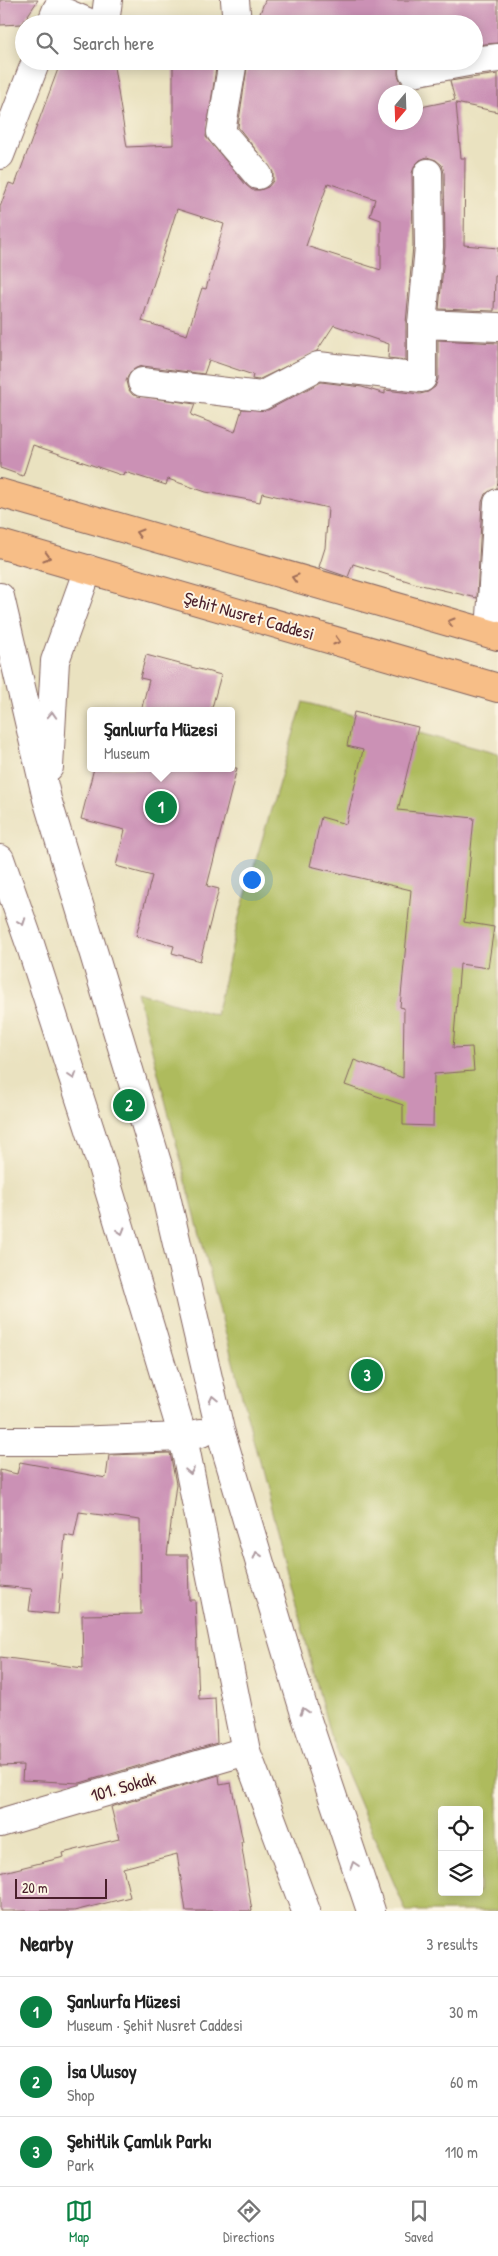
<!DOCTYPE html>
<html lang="en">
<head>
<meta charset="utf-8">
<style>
  body { margin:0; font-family:"Patrick Hand",sans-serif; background:#f6f6f6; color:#222 }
  .controls { position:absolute; right:15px; bottom:15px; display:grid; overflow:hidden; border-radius:5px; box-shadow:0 2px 12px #0003 }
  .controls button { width:45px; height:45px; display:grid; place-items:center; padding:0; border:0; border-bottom:1px solid #e0e0e0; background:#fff; color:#222; font:25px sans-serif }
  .compass { position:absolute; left:378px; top:85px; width:45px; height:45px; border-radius:50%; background:#fff; box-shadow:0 2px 12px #0003; rotate:199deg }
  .scale { position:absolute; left:15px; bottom:12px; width:92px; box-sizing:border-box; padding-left:5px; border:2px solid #4a1f2b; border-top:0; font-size:14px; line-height:18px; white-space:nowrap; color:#4a1f2b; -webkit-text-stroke:4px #fcf5e5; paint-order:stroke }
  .you { position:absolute; left:251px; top:879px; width:18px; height:18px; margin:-12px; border:4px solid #fff; border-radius:50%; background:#1a73e8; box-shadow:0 0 0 8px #1a73e833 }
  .badge { display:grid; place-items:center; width:32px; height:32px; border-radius:50%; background:#0b8043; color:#fff; font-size:16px; font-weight:700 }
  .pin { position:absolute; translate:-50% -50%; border:2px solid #fff; box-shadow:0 1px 5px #0006 }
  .popup { position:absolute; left:87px; top:707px; width:148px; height:65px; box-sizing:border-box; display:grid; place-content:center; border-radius:5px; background:#fff; filter:drop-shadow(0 1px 4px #0005); font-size:16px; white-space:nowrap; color:#767676 }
  .popup b { font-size:19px; color:#222 }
  .popup::after { content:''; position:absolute; left:50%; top:100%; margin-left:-10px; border:10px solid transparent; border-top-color:#fff }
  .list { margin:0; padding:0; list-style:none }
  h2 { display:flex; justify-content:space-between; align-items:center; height:65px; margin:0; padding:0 20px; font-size:21px }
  h2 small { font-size:16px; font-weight:400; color:#767676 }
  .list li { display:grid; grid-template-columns:32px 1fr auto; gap:15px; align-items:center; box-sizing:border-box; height:70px; padding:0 20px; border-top:1px solid #e0e0e0 }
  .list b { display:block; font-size:19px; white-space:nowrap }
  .list p { margin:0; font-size:16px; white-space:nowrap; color:#767676 }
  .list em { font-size:16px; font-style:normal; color:#767676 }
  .icon { flex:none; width:28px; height:28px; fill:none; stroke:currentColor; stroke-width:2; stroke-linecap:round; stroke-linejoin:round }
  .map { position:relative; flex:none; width:498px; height:1911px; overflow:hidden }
  .search { position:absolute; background:#fff; box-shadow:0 2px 12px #0003; left:15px; right:15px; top:15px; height:55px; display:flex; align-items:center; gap:12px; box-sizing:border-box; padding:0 18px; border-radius:28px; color:#767676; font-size:19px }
  .sheet { height:275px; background:#fff }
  nav { display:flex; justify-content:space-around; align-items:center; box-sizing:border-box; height:70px; border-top:1px solid #e0e0e0; background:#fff; font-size:14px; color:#767676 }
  nav a { display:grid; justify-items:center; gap:2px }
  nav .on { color:#0b8043 }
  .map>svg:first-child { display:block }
  .green { fill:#aebb5d; stroke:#7c6d44; fill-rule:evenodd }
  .building { fill:#cb91b5; fill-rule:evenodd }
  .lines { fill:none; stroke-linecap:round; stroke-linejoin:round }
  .minor-casing { stroke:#82635f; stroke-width:30 }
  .major-casing { stroke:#82635f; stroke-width:30 }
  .minor { stroke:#fff; stroke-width:28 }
  .major { stroke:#f7be87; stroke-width:28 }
  .oneway { stroke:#a06e59 }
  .oneway2 { stroke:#ae9aa0 }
  .labels { text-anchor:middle; stroke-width:4; stroke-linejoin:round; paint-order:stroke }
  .street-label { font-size:18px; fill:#4a1f2b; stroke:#fcf5e5 }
</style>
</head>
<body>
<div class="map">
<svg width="498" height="1911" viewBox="0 0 498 1911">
  <rect width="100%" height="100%" fill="#fcf5e5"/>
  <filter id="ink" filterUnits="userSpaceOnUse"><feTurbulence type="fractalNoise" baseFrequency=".02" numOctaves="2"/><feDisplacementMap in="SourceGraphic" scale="10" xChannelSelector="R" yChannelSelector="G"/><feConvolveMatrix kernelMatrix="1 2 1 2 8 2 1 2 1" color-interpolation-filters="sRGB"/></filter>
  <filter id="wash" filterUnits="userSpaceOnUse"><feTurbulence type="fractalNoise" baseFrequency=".0096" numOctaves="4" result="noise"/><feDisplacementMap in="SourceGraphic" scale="20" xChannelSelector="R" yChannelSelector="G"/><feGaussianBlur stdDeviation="1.12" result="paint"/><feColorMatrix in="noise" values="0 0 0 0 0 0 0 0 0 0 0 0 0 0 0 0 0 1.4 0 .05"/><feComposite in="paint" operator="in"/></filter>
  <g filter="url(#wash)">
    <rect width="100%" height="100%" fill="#eae2c0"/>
    <path class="green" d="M303,702l195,52v1157h-92l-76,-176 -193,-743 79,23 23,-98zM442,1810h37v82h-37z"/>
    <g id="blocks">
      <g class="building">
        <polygon points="0,0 38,0 22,24 0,25"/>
        <polygon points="265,0 498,0 498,43 474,45 474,24 256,24"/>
        <path d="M61,61h52l14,86 46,-2v-84h44l-11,76 40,48 6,5h8l8,-3 5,-6v-9l-35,-45 10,-66h150v14l7,17h-19v30h30v-14l39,-8 -5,-19 48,-7v38l-42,-9 5,55h4l-1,87 34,3v28h-3l-1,35 -55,-2 6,-62 -1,-74 -2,-8 -6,-5 -9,-3 -7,3 -5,5 -3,8 1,73 -7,77v37l-18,-2 1,-14 -55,-19 -17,26 -59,29 -6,-1 1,-4 -44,-15 -5,14 -61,-8 -7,2 -6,4 -4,9 2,8 5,6 62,9 -4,11 44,17 7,-23 26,1 53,-28 41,5 23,7v-4l35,4 8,-2 7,-5 3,-8v-39l60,3v136l-1,9 -12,6 -3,8 -5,96 -60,-14 -64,-20 -5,13 -29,-10 6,-19 3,-40 -66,-15 -2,9 -54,-10 -38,-13 -2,6 -41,-13 -1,4 -91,-31 -10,31 -23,-8v-261l9,-24 6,2zM328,183l47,16 -5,17 11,4v50l-75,-24zM177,209l47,15 -18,65 -4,-1 -15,47 -45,-14z"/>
        <polygon points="146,655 221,675 211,711 141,711 149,680 140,678"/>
        <polygon points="354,712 418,727 398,810 474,818 464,922 494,927 488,968 460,964 453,1048 472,1047 474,1071 434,1074 433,1126 403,1125 403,1105 345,1085 354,1060 403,1078 404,1008 400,1007 411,890 310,866 321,817 346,824 363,750 347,746"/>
        <polygon points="94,768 237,768 207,886 219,889 200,961 172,953 174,946 136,936 152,876 116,866 125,830 81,819"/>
        <polygon points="170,1453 176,1484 167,1555 188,1555 189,1600 195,1600 199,1699 215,1698 217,1743 80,1783 22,1780 23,1765 0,1766 0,1657 83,1668 82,1615 141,1614 140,1520 79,1512 74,1537 65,1535 58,1614 29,1611 32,1589 0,1586 0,1470 17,1474 20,1462 106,1478 109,1455"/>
        <polygon points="219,1775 220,1785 231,1783 243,1842 241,1842 252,1911 186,1911 177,1854 123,1868 130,1897 74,1911 0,1911 0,1873 64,1857 63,1853 119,1839 111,1807"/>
      </g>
    </g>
  </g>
  <g filter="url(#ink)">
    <use href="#blocks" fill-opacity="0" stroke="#82635f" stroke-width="1"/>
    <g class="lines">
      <defs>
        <g id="minor">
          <polyline points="235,0 237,24"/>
          <polyline points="51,24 57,9 92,24"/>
          <polyline points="105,24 108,0"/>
          <polyline points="233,61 221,132 258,175"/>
          <polyline points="474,61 498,58"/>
          <polyline points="413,72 473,61"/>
          <polyline points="0,155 36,61"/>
          <polyline points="422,324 429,247 428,173"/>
          <polyline points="142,382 261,396 318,366 422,378 422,324 498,327"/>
          <polyline points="0,597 47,799 162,1179 220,1430 306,1717 371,1911"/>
          <polyline points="490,633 498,503"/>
          <polyline points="49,767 55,661 88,569"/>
          <polyline points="0,859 31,947 102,1167 183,1437 246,1751 306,1911"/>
          <polyline points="0,1441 71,1441 183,1437 201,1433"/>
          <polyline points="0,1823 246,1751"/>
        </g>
        <g id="major">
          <polyline points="0,493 498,636"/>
          <polyline points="0,544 498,688"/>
        </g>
      </defs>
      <use href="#minor" class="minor-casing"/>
      <use href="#major" class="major-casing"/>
      <use href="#minor" class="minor"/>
      <use href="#major" class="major"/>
    </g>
    <defs><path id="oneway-chevron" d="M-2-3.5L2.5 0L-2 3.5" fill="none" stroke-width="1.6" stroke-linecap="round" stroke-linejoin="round" transform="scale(1.25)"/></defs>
    <g class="oneway">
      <use href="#oneway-chevron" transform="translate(139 533) rotate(-164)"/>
      <use href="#oneway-chevron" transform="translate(47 557) rotate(16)"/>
      <use href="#oneway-chevron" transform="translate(295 578) rotate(-164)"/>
      <use href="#oneway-chevron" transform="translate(451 622) rotate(-164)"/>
      <use href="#oneway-chevron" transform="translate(337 641) rotate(16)"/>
    </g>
    <g class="oneway2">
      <use href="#oneway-chevron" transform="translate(52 715) rotate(-87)"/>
      <use href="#oneway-chevron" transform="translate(22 922) rotate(70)"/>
      <use href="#oneway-chevron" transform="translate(73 1076) rotate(72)"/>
      <use href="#oneway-chevron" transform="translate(121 1231) rotate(73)"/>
      <use href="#oneway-chevron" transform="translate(213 1399) rotate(-103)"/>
      <use href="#oneway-chevron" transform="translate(190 1471) rotate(79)"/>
      <use href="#oneway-chevron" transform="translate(257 1555) rotate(-107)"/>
      <use href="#oneway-chevron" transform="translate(304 1711) rotate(-107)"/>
      <use href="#oneway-chevron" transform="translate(354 1865) rotate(-108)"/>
    </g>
  </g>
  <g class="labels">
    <g class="street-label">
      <text transform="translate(249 616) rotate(16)" y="6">Şehit Nusret Caddesi</text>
      <text transform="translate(123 1787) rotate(-16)" y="6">101. Sokak</text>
    </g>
  </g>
</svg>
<div class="controls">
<button><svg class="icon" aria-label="locate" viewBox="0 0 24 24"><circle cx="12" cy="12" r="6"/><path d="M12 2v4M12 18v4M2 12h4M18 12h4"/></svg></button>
<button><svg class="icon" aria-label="layers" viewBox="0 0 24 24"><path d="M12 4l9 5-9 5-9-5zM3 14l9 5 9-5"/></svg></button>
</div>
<svg class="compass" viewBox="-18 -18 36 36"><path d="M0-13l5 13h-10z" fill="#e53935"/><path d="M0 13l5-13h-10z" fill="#767676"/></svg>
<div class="scale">20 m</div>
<div class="you"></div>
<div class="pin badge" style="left:161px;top:807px">1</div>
<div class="popup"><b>Şanlıurfa Müzesi</b>Museum</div>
<div class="pin badge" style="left:129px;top:1105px">2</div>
<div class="pin badge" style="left:367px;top:1375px">3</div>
<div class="search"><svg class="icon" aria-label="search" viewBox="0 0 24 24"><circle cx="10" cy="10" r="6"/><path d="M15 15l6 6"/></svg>Search here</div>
</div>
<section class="sheet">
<h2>Nearby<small>3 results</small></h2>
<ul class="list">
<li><span class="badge">1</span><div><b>Şanlıurfa Müzesi</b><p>Museum · Şehit Nusret Caddesi</p></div><em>30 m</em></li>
<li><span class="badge">2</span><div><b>İsa Ulusoy</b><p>Shop</p></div><em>60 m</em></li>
<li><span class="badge">3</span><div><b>Şehitlik Çamlık Parkı</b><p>Park</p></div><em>110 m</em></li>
</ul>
</section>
<nav>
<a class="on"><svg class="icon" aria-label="map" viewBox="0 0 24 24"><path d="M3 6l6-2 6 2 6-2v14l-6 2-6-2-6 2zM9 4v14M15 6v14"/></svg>Map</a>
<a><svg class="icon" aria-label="directions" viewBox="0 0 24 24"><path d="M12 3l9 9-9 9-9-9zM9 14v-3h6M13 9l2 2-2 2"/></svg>Directions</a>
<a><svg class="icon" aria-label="saved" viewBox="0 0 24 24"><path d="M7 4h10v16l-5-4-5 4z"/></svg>Saved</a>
</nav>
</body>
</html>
